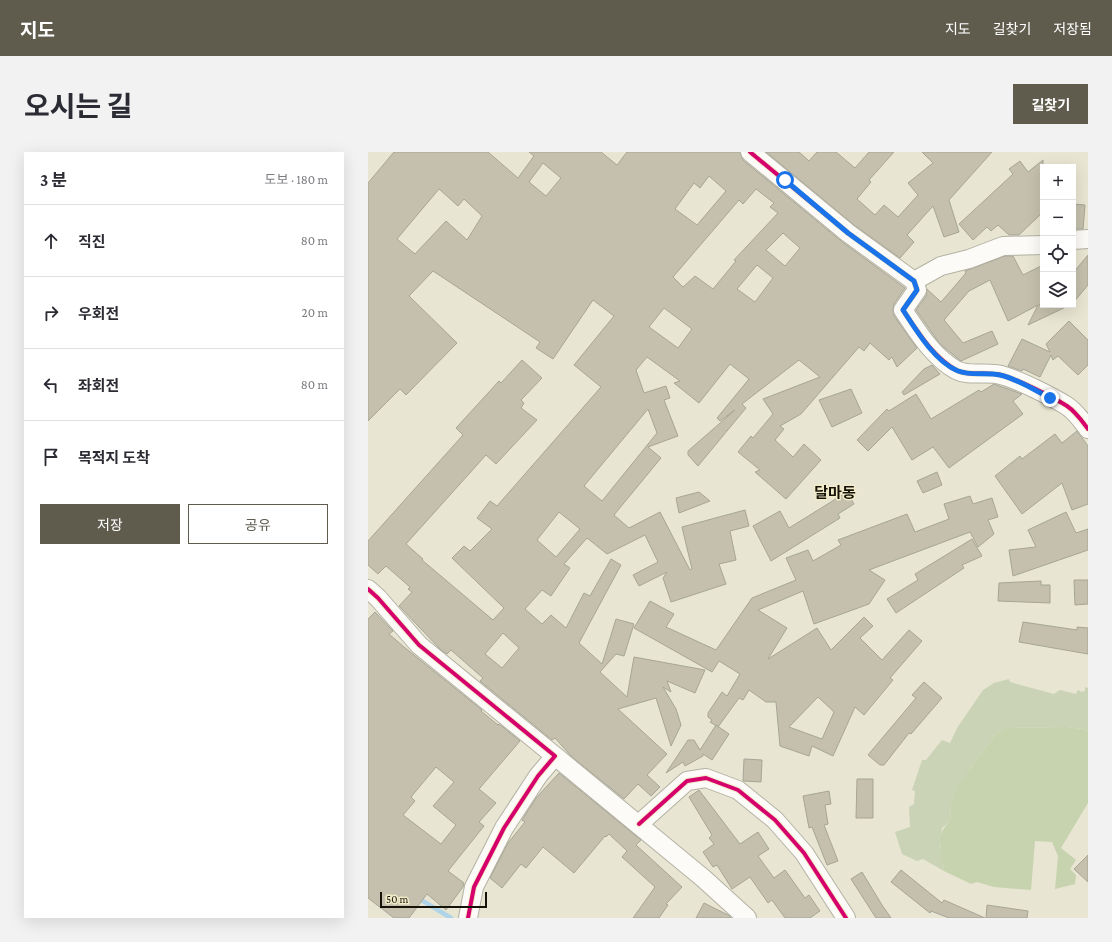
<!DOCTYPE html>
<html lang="ko">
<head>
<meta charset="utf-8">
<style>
  body { margin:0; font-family:"Crimson Pro","Noto Sans KR",serif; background:#f2f2f3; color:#2b2b33 }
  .controls { position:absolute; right:12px; top:12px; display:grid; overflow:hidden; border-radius:0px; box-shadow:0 4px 16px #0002 }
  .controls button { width:36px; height:36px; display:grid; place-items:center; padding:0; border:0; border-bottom:1px solid #e1e1e2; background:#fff; color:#2b2b33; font:20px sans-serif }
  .scale { position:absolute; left:12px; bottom:10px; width:107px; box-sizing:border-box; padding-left:4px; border:2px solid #151307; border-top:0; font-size:11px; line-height:14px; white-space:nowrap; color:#151307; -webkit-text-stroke:3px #f1ebc9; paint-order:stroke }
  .stop { position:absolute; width:12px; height:12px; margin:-9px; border:3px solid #1a73e8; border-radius:50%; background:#fff }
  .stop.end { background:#1a73e8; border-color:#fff; box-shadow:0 1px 4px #0008 }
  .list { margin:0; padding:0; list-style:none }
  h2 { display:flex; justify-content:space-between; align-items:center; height:52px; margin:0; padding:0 16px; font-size:17px }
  h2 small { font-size:13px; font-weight:400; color:#7c7c81 }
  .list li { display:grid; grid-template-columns:26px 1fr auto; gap:12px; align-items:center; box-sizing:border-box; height:72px; padding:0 16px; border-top:1px solid #e1e1e2 }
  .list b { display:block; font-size:15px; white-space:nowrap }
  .list em { font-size:13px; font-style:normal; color:#7c7c81 }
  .actions { display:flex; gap:8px; padding:12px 16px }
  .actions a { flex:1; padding:9px 0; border:1px solid #5f5c4e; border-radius:0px; text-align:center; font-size:14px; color:#5f5c4e }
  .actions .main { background:#5f5c4e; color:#fff }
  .icon { flex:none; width:22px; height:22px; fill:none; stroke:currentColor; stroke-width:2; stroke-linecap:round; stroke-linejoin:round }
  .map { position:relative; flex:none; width:720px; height:766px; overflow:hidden; border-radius:0px }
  header { display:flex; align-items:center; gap:24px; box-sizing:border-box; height:56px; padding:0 20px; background:#5f5c4e; color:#fff }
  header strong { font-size:19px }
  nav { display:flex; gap:22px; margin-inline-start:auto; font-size:14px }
  .intro { display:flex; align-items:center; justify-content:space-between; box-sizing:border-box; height:96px; padding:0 24px }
  h1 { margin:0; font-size:28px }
  .button { padding:10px 18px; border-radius:0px; background:#5f5c4e; color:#fff; font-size:14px; font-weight:700 }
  main { display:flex; gap:24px; padding:0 24px }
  aside { flex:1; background:#fff; border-radius:0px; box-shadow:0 4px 16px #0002 }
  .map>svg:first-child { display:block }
  .green { fill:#cad3b5 }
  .forest { fill:#c7d3ae }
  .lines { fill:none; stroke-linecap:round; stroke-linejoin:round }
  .stream { stroke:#afd4e7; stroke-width:4.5 }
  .building { fill:#c4c0ad; stroke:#a7a597; fill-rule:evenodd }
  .minor-casing { stroke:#b4b2a3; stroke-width:20 }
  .minor { stroke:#fcfbf8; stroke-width:18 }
  .cycleway-casing { stroke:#f1ebc9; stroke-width:6 }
  .cycleway { stroke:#d6006c; stroke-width:4 }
  .route { stroke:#1a73e8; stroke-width:5 }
  .labels { text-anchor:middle; stroke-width:3; stroke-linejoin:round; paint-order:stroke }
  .quarter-label { font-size:15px; font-weight:bold; fill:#151307; stroke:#f1ebc9 }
</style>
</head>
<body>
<header>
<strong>지도</strong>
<nav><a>지도</a><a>길찾기</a><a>저장됨</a></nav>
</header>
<div class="intro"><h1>오시는 길</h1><a class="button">길찾기</a></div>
<main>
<aside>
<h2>3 분<small>도보 · 180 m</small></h2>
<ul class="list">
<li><svg class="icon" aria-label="ahead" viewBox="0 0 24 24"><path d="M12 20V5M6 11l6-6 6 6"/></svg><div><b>직진</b></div><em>80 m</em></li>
<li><svg class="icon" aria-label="right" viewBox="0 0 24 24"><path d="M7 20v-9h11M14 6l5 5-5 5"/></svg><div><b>우회전</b></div><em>20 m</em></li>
<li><svg class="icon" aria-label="left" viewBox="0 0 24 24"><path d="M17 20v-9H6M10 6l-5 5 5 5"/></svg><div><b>좌회전</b></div><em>80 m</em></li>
<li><svg class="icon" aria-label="arrive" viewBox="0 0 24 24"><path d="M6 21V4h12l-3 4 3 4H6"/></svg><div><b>목적지 도착</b></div></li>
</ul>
<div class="actions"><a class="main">저장</a><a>공유</a></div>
</aside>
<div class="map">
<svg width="720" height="766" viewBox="0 0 720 766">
  <rect width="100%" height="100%" fill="#e8e5d2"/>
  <polygon class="green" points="641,527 642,530 686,542 692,538 708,542 710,538 714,540 717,539 717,535 720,536 720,580 716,577 698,575 639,576 627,583 603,616 583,651 582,669 574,676 572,695 575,706 576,719 555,707 549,709 534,702 527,680 542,675 541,655 546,652 547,639 544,638 554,608 558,608 574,588 582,591 589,576 615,538 626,531"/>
  <path class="forest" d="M698,575l18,2 4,3v71l-27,45 15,12 -6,9 6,6 -1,9 -20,5 3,-33 -6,-14 -17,-1 -4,49 -37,-3 -17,-5 -6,2 -27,-13c-1,-20 -11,-34 6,-50l1,-18 12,-24 32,-44 12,-7z"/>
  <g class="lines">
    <polyline class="stream" points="50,746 83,766"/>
  </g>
  <g class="building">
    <path d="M26,0h94l30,26 16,-22 -5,-4h72l16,13 10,-13h113l3,8 98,81 64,47 -11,16 -1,6 1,6 23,32 -20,19 -5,-10 -3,3 -19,-17 -6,8 -5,-4 -58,67 -21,12 4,3 -9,11 18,17 11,-13 17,16 -35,39 -31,-27 5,-2 -22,-18 13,-16 2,2 20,-24 -10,-15 57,-22 -21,-17 -57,44 4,4 -48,58 -10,-11v-4l47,-41 -15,11 -3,-3 32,-39 -19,-15 -31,39 -25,-20 6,-2 -33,-24 -11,13 8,23 22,-7 4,12 -6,2 14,36 -30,11 13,11 -47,57 15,13 31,-16 30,58 2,-1 -10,-42 63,-17 4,16 -19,5 6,29 -17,4 7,20 -55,18 -8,-24 4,-6 -28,14 -6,-11 25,-13 -13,-27 -38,19 -20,-16 -23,26 6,4 -19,28 -9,-6 -17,19 17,15 9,-9 15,13 18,-35 6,3 21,-37 10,6 -42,78 23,21 14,-45 18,5 -10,32 -8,-2 -16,18 27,25 7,-40 71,13 -10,23 -28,-12 4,11 -8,-5 13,22 5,16 -10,21 -15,-48 -38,11 49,45 -20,21 13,12 -9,9 -13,-12 -14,15 -52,-42 -17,-19 -3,2 -72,-59 3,-3 -32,-28 -4,4 -6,-4 -42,-44 13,-14 -4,-3 2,-2 -24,-21 -8,8 -10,-9v-24l95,-106 -7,-7 43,-47 2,2 21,-23 20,18 -21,22 3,3 -3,5 16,12 -41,44 -10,-9 -80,89 17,15 -1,1 71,60 11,-12 -52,-50 12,-12 6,5 22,-22 -15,-11 13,-17 7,5 104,-119 -27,-22 40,-49 -21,-16 -40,59 -17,-11 4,-6 -107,-71 -24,25 48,47 -51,52 -6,-6 -32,32v-238zM175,11l18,15 -15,18 -17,-14zM341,24l17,15 -29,34 -22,-16 19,-26 6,5zM71,37l19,17 6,-7 18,17 -15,24 -21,-19 -31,33 -18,-15zM388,37l18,14 -4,4 8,6 -44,47 2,1 -23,28 -18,-13 -12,11 -10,-10 66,-77 4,4zM415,81l17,15 -15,18 -19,-16zM389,113l16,13 -18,24 -18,-13zM296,156l28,21 -14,19 -29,-21zM280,257l9,24 -55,68 -18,-15zM191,360l21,17 -24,28 -19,-17zM135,481l16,15 -17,20 -17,-14z"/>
    <polygon points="398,0 431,0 441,9 449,0 468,0 487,16 501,0 526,0 501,28 503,30 489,47 507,63 516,53 530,65 550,43 540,31 565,11 554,0 624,0 581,48 591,80 576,85 565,54 539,83 546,90 532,106 486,73"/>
    <polygon points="675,8 675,60 651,83 641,83 630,73 623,79 619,75 605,88 591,72 645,22 641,17 652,9 660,20"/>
    <polygon points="705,52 717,53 715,77 705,77"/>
    <polygon points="720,103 720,133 705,151 705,121"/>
    <polygon points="637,104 645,104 655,123 675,113 675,151 671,153 702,153 660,173 670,153 640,169 622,128 601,139 576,168 595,191 624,179 630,192 593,209 572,192 548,158 558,144 559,137 573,150 598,121 597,119"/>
    <polygon points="701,169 720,188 720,213 710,223 690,204 685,208 683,203 672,225 655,217 654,219 640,214 654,187 682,200 678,192"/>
    <polygon points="564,213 572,222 536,243 534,240 556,217"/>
    <polygon points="626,232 654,242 645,249 655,262 581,316 565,295 544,308 524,275 500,299 489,288 519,257 521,259 548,242 563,267 611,238 613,240"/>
    <polygon points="483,237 494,261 464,275 451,248"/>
    <polygon points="709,279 720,294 720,352 704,358 694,331 654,362 627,324 652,304 654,307 687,282 694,291"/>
    <polygon points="569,320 574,333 555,341 549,329"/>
    <polygon points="331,340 342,349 311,361 308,346"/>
    <polygon points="479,340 486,352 470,362 472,366 403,409 385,374 412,359 421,376"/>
    <path d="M602,344l3,8 19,-6 6,19 -10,3 6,14 -16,13 -8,-15 -101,38 16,10 -16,24 -55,20 -11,-33 -45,19 29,18 -19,31 49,-31 14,22 33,-33 9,9 -13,12 22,22 27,-30 13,11 -32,37 3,2 -29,35 -9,-8 -22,49 -21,-10 -3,10 -29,-10 -4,-44h-10l-17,-12 -6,10 -4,-2 -21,29 -8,-5 2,-2 -4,-3v-4l14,-21 5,4 13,-22 -21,-13 -7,11 -78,-44 16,-27 24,13 -8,13 50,23 36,-52 44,-18 -10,-22 22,-8 5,11 28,-16 -3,-5 69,-26 8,18 34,-13 -5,-15zM450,545l16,15 -12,27 -33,-12z"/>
    <polygon points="698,360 708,381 720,377 720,398 645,424 641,398 668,395 660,378"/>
    <polygon points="604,387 614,404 594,413 596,416 528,461 519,447 550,428 547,422"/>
    <polygon points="706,428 720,428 720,452 707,453"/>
    <polygon points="673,429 673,433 682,433 682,451 630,449 631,431"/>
    <path d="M7,460l18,19 -4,3 15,13 78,63 -1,1 17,14 1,-1 21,17 -41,48 17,14 -17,19 5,4 -36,45 16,12 -1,4 -17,23 -19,-16 -18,24h-15l-26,-20v-279zM68,615l18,15 -21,24 23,19 -15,19 -38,-29 12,-14 -4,-4z"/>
    <polygon points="655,470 709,478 709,475 720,476 720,502 651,490"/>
    <polygon points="556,530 574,546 543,582 541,581 516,613 512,613 500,603 548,546 544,543"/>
    <polygon points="348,573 361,582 344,608 335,602 335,604 317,614 315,610 298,621 320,588 326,588 332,598"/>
    <polygon points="376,607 394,608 393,630 375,629"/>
    <polygon points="191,621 273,688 268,693 314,735 298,752 300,753 291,766 265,766 287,735 254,705 259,699 241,682 238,685 237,684 206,721 175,695 158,716 153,712 134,736 122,726 140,691 157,670 154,668 168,646"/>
    <polygon points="489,627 505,627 505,666 488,666"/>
    <polygon points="331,638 372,692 390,680 401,697 390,704 406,726 417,718 437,746 441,743 452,759 442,766 417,766 404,748 400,751 382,725 364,737 349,713 345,715 335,700 346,692 341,686 344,683 321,645"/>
    <polygon points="461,639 463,652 457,653 460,672 456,673 470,709 459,713 444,675 441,676 435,644"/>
    <polygon points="720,703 720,730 706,717"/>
    <polygon points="533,718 574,751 576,748 617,766 581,766 563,759 562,761 523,730"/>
    <polygon points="494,720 514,753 523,766 508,766 483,727"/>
    <polygon points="336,751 362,764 363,766 328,766"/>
    <polygon points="619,753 660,759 659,766 618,766"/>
  </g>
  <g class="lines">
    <defs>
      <g id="minor">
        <path d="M382,0l98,81 66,48 3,9 -14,20c15,22 29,46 53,60 13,7 30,1 45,5 18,5 50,21 66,31 9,6 15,15 21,23"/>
        <polyline points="705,88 720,87"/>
        <polyline points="546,129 573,114 601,107 635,94 675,93"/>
        <polyline points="0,437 10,446 51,493 187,604 170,624 136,676 106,735 100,766"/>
        <polyline points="187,604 335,726 379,766"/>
        <polyline points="271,672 319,629 338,626 370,638 407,668 436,701 478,766"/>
      </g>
    </defs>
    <use href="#minor" class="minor-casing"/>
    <use href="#minor" class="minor"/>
    <defs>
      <g id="cycleway">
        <path d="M382,0l98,81 66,48 3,9 -14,20c15,22 29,46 53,60 13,7 30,1 45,5 18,5 50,21 66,31 9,6 15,15 21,23"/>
        <polyline points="0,437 10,446 51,493 187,604 170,624 136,676 106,735 100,766"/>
        <polyline points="271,672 319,629 338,626 370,638 407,668 436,701 478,766"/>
      </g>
    </defs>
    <use href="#cycleway" class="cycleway-casing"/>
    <use href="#cycleway" class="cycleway"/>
  </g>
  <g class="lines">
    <path class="route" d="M417,28l63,53 66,48 3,9 -14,20c13,20 32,52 55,61 13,5 28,1 42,4 18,4 34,15 50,23"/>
  </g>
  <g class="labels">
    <g class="quarter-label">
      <text x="467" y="346">달마동</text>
    </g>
  </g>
</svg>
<div class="controls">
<button>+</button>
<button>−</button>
<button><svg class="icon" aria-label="locate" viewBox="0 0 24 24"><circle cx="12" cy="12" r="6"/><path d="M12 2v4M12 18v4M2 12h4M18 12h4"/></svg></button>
<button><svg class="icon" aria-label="layers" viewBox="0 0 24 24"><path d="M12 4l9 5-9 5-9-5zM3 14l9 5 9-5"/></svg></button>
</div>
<div class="scale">50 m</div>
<div class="stop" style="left:417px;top:28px"></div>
<div class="stop end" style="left:682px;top:246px"></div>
</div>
</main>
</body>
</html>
